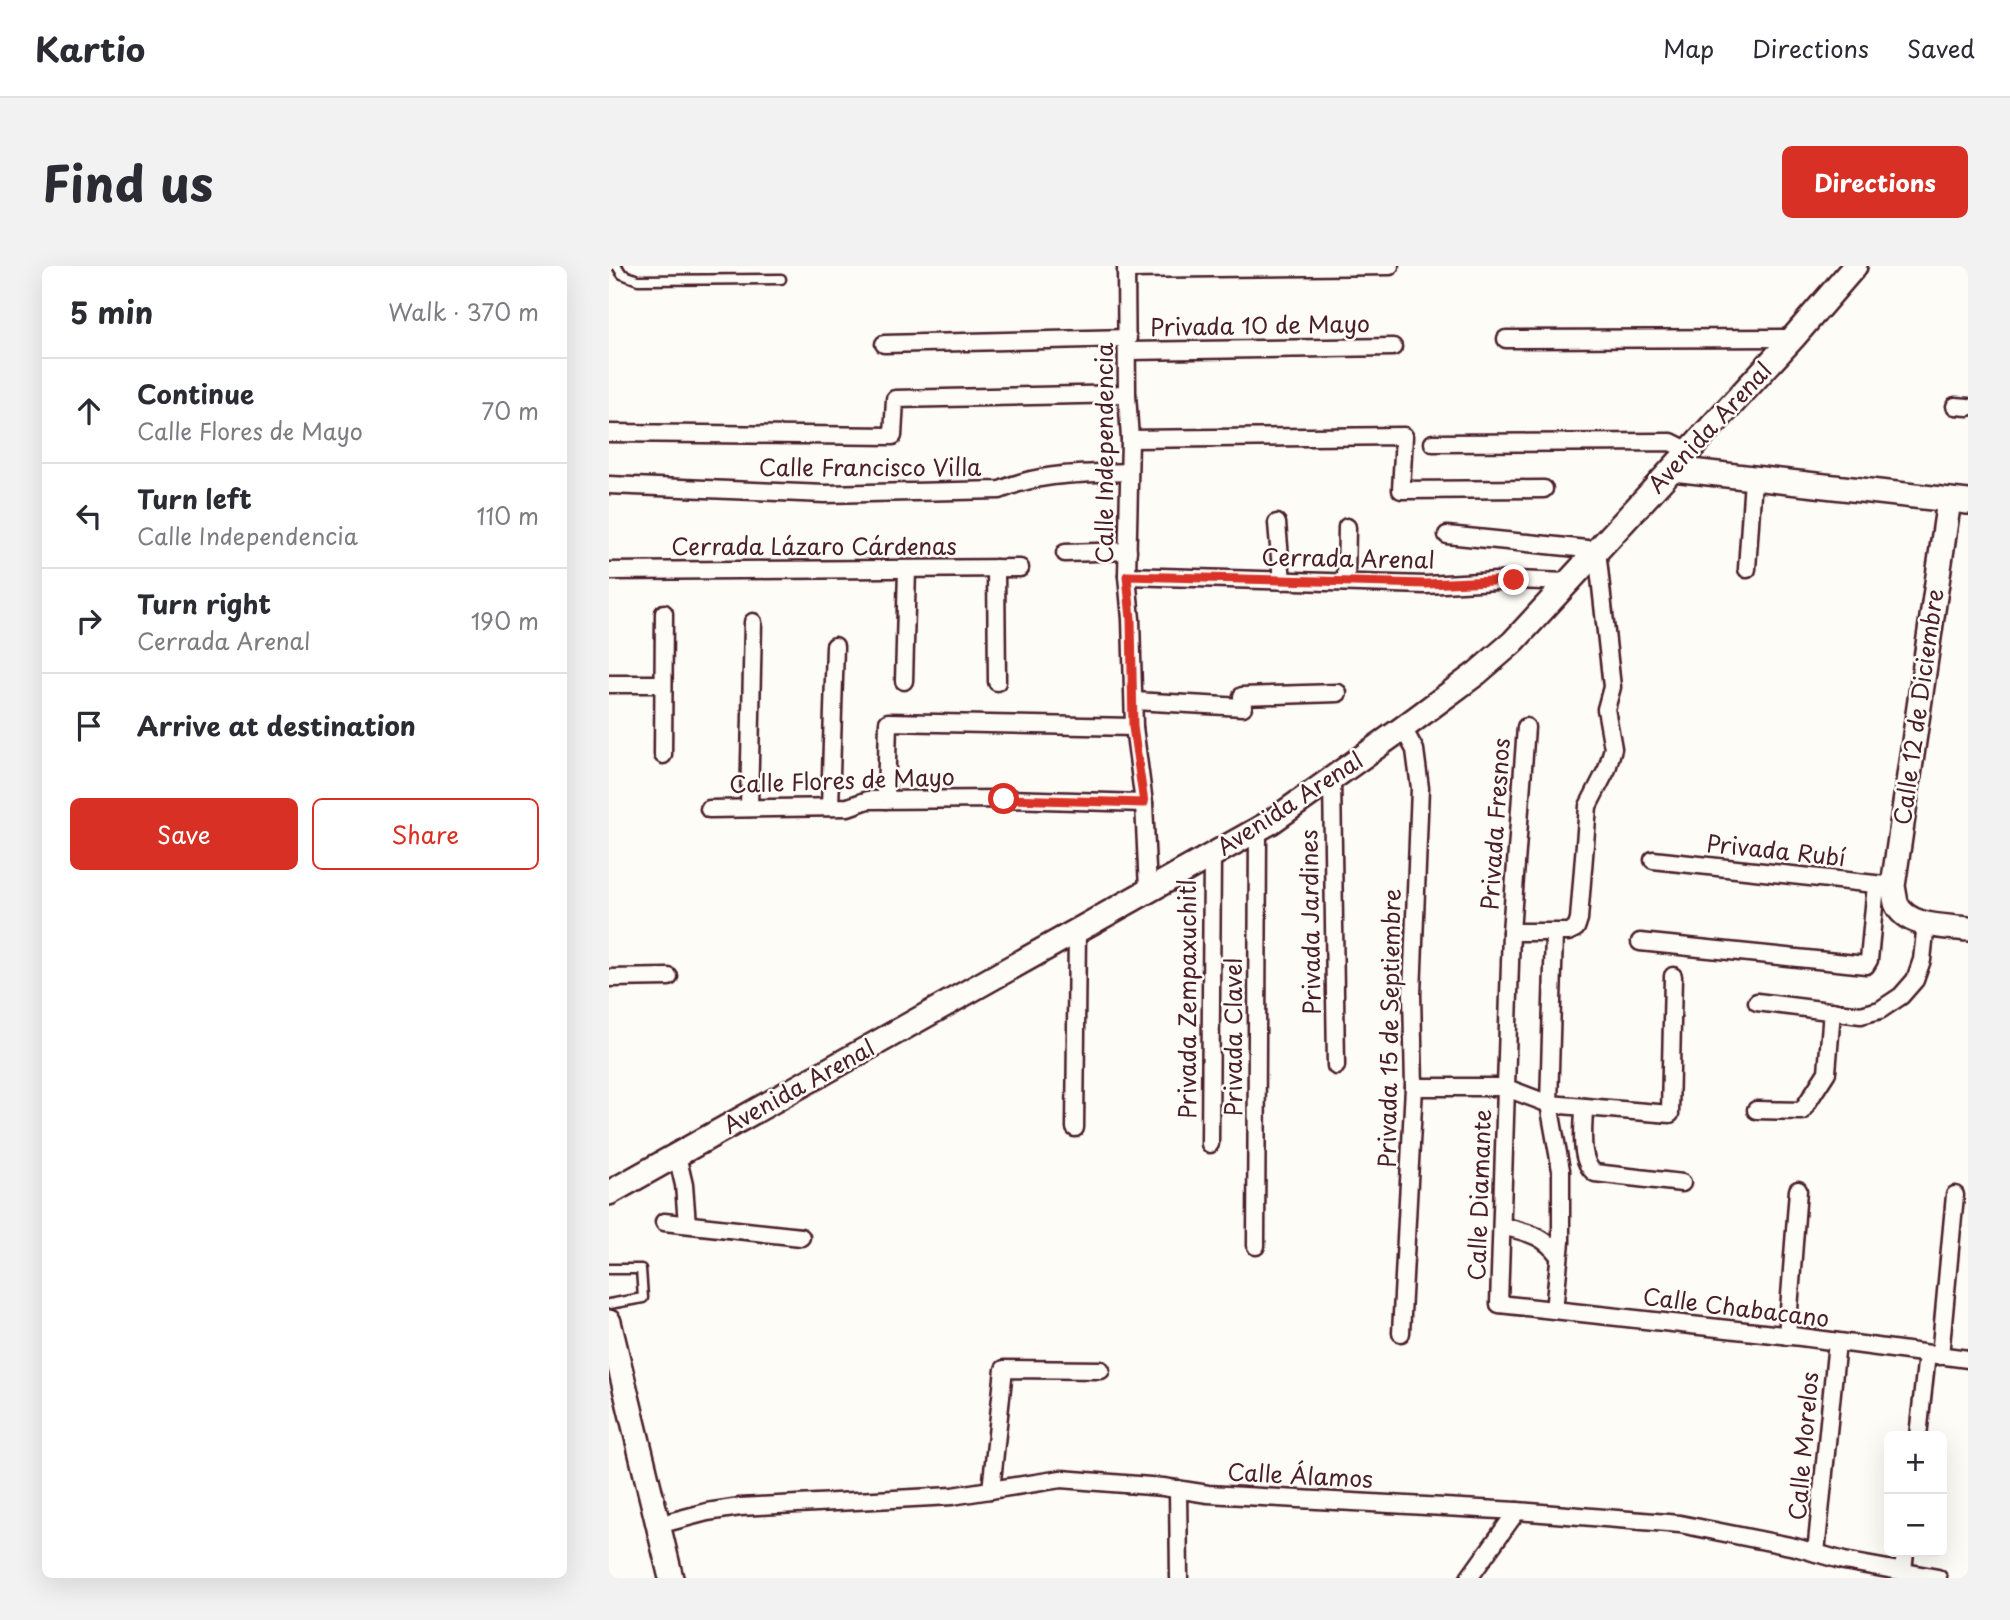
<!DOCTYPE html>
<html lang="en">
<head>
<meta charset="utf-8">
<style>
  body { margin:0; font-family:"Playpen Sans",sans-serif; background:#f2f2f3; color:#2b2b33 }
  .controls { position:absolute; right:21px; bottom:21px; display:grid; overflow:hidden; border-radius:10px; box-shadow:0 7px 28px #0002 }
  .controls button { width:63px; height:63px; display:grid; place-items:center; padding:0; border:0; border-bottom:2px solid #e1e1e2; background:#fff; color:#2b2b33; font:35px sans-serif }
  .stop { position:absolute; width:21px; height:21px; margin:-16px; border:5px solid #d93025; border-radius:50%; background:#fff }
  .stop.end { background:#d93025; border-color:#fff; box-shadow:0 2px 7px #0008 }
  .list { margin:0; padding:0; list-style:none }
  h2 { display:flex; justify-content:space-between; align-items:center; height:91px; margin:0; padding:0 28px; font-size:30px }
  h2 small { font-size:23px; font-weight:400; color:#7c7c81 }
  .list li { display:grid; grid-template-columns:46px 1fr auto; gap:21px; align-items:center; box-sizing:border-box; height:105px; padding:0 28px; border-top:2px solid #e1e1e2 }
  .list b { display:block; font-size:26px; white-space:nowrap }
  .list p { margin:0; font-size:23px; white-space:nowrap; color:#7c7c81 }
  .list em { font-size:23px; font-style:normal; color:#7c7c81 }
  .actions { display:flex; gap:14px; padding:21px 28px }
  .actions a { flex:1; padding:16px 0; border:2px solid #d93025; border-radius:10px; text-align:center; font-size:24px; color:#d93025 }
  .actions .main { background:#d93025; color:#fff }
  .icon { flex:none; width:38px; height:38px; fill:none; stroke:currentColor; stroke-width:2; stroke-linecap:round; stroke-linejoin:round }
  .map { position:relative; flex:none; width:1359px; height:1312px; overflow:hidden; border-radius:10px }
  header { display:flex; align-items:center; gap:42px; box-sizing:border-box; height:98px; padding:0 35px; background:#fff; border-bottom:2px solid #e1e1e2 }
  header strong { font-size:33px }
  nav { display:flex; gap:38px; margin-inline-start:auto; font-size:24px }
  .intro { display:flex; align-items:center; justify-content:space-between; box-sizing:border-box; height:168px; padding:0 42px }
  h1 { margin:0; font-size:49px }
  .button { padding:18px 32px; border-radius:10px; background:#d93025; color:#fff; font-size:24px; font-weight:700 }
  main { display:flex; gap:42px; padding:0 42px }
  aside { flex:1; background:#fff; border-radius:10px; box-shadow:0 7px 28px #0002 }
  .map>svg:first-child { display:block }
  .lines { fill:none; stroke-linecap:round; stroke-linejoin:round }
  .service-casing { stroke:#4a1f2b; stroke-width:13 }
  .minor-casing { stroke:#4a1f2b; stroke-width:21 }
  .secondary-casing { stroke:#4a1f2b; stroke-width:28 }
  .service { stroke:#fdfcf7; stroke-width:8 }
  .minor { stroke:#fdfcf7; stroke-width:16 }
  .secondary { stroke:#fdfcf7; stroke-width:23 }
  .route { stroke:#d93025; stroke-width:9 }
  .labels { text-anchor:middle; stroke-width:5; stroke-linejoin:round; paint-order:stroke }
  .street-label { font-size:23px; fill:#4a1f2b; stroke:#fdfcf7 }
</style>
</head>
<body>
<header>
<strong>Kartio</strong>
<nav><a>Map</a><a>Directions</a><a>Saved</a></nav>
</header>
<div class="intro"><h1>Find us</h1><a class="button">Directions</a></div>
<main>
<aside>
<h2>5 min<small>Walk · 370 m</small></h2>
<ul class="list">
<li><svg class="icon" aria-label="ahead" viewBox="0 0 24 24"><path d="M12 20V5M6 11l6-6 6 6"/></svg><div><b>Continue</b><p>Calle Flores de Mayo</p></div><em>70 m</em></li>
<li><svg class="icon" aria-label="left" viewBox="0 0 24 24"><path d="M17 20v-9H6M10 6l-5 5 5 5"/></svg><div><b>Turn left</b><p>Calle Independencia</p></div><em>110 m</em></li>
<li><svg class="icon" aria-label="right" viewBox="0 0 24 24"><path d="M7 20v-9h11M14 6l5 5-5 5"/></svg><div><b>Turn right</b><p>Cerrada Arenal</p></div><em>190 m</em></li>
<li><svg class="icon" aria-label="arrive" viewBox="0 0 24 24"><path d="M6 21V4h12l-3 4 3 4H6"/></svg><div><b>Arrive at destination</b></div></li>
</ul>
<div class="actions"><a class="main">Save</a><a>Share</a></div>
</aside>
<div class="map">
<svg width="1359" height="1312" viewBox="0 0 1359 1312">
  <rect width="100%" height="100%" fill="#fdfcf7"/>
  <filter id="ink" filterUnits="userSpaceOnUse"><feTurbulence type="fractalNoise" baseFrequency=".0143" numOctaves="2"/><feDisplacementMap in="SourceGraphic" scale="14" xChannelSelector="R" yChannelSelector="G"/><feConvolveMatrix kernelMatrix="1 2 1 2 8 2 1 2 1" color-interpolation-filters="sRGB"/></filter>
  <g filter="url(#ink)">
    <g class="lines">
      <defs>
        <g id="service">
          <polyline points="8,0 13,8 29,14 172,13"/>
          <polyline points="0,1003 32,1003 34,1032 0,1038"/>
        </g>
        <g id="minor">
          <polyline points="517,0 518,128 521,173 518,310 522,353 525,461 535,537 539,624"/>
          <polyline points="518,3 781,0"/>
          <polyline points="897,73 1184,72"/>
          <polyline points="275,78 519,72"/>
          <polyline points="519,85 784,81"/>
          <polyline points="1346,140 1359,141"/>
          <polyline points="0,167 284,170 286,133 518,128"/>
          <polyline points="521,173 795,170 792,224 935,223"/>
          <polyline points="824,177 1062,176 1080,185"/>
          <path d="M0,219l216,9 175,-4c41,-18 84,-16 129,-18"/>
          <polyline points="668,257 673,315"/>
          <polyline points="838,269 988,284 1003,421 997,443 1004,482 998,503 979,540 970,653 967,662 959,666 902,666"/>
          <polyline points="456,287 519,285"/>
          <polyline points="387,302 388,416"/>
          <polyline points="1138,303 1144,213"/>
          <polyline points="0,305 411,302"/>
          <polyline points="518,310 817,319 905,314 958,316"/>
          <polyline points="737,315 738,261"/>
          <polyline points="295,415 298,303"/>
          <polyline points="0,418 54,418"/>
          <polyline points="525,435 634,441 633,430 729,427"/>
          <polyline points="917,461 902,666 890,1038 1192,1071 1359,1093"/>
          <polyline points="54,489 55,347"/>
          <polyline points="723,512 727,800"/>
          <polyline points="277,534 279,456 525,461"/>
          <polyline points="221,541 226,380"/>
          <polyline points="140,542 144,356"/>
          <polyline points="100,543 239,541 259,534 395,533 535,537"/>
          <polyline points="1044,594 1275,619"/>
          <polyline points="1031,676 1257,699 1260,694 1267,619"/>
          <polyline points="0,712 60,711"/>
          <polyline points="1148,736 1252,749 1271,744 1292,730 1306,714 1313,694 1317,657"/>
          <polyline points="805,821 895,821 940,838 1061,848 1064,710"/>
          <path d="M975,841c0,19 -6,54 11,66l87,10"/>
          <polyline points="1147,844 1193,845 1218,806 1223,745"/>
          <polyline points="466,862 468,665"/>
          <polyline points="601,878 603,589"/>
          <polyline points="68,889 75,919 78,958"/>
          <polyline points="55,956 192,971"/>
          <path d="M893,960c26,7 40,8 57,30"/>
          <polyline points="647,980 649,563"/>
          <polyline points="945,1044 952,976 952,904 940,838 945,668"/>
          <polyline points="792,1067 805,821 803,728 811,522 806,484 794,462"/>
          <polyline points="1178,1070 1189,924"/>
          <polyline points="1331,1090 1346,929"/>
          <polyline points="1309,1170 1318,1088"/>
          <polyline points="569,1223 570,1312"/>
          <polyline points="382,1224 395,1103 492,1104"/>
          <polyline points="49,1259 98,1246 131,1241 343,1230 452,1213 554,1221 599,1228 908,1245 1071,1258 1186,1281 1235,1295 1329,1312"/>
          <polyline points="1207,1287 1228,1076"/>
          <polyline points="1294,1306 1296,1286"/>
          <polyline points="860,1312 908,1245"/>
        </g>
        <g id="secondary">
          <polyline points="1064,203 1359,236"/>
          <path d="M1340,234l-56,386c1,5 2,12 3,17 10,25 50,23 72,26"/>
          <polyline points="0,927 662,556 794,462 868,407 904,376 1184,72 1246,0"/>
          <polyline points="0,1056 62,1312"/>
        </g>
      </defs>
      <use href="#service" class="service-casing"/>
      <use href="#minor" class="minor-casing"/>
      <use href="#secondary" class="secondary-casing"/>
      <use href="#service" class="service"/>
      <use href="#minor" class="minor"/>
      <use href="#secondary" class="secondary"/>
    </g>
  </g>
  <g class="lines" filter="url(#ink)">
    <polyline class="route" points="395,533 535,537 524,461 522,353 518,310 817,318 905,314"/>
  </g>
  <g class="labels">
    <g class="street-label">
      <text transform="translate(651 60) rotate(-1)" y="8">Privada 10 de Mayo</text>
      <text transform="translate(1101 162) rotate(-47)" y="8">Avenida Arenal</text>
      <text transform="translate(496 187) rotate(-90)" y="8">Calle Independencia</text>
      <text x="261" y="210">Calle Francisco Villa</text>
      <text x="205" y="289">Cerrada Lázaro Cárdenas</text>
      <text transform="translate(739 293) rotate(1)" y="8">Cerrada Arenal</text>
      <text transform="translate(1310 441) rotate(-82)" y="8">Calle 12 de Diciembre</text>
      <text transform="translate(233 515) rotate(-2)" y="8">Calle Flores de Mayo</text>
      <text transform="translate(681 538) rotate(-33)" y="8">Avenida Arenal</text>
      <text transform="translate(887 558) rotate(-86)" y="8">Privada Fresnos</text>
      <text transform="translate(1167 585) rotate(6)" y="8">Privada Rubí</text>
      <text transform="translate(702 656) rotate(-91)" y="8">Privada Jardines</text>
      <text transform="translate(579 733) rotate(-90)" y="8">Privada Zempaxuchitl</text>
      <text transform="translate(781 762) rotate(-89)" y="8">Privada 15 de Septiembre</text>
      <text transform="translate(625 771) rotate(-90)" y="8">Privada Clavel</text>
      <text transform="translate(190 821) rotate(-29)" y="8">Avenida Arenal</text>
      <text transform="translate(871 929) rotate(-88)" y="8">Calle Diamante</text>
      <text transform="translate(1127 1042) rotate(7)" y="8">Calle Chabacano</text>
      <text transform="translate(1195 1180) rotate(-85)" y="8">Calle Morelos</text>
      <text transform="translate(691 1210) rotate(3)" y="8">Calle Álamos</text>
    </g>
  </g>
</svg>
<div class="controls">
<button>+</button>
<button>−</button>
</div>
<div class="stop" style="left:395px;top:533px"></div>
<div class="stop end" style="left:905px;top:314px"></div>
</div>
</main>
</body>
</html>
